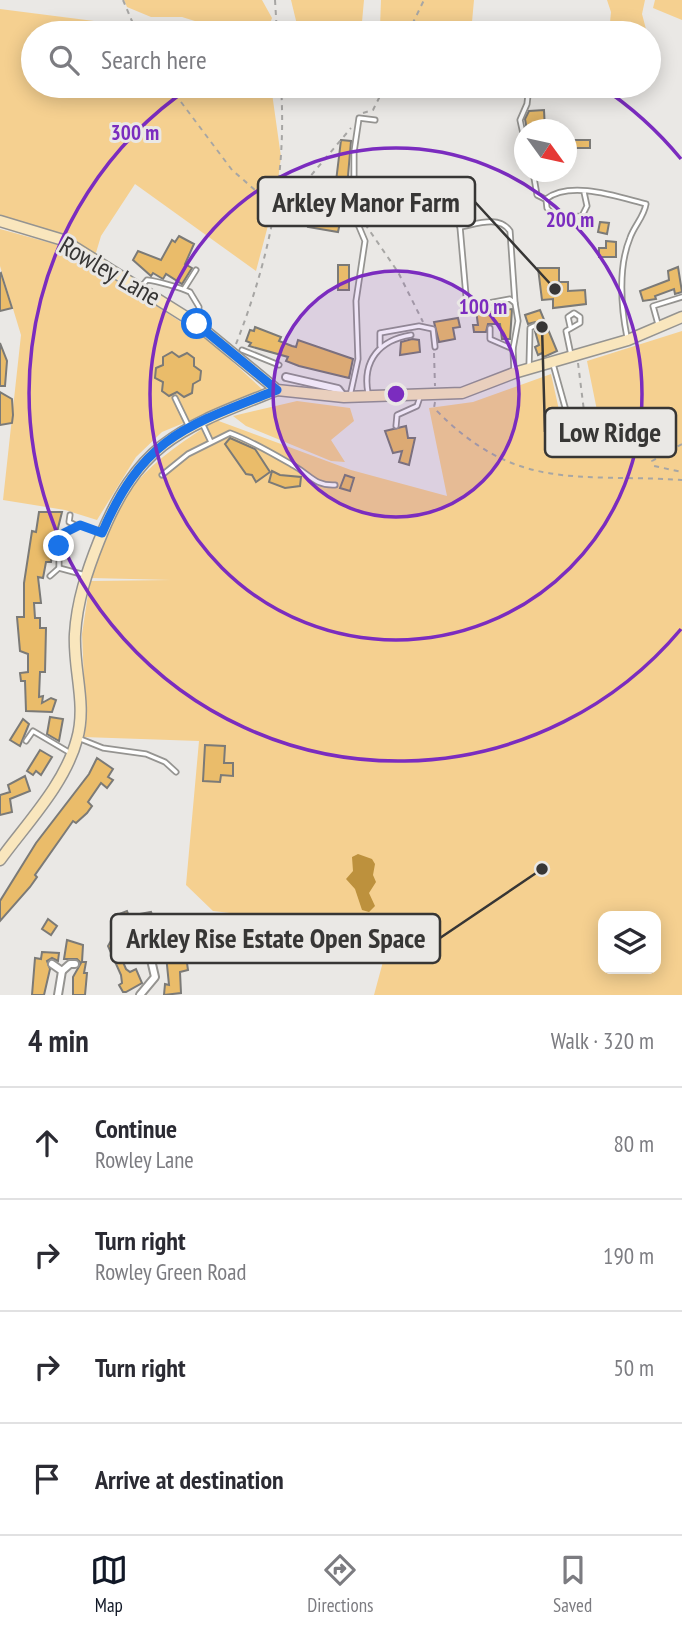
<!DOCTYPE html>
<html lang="en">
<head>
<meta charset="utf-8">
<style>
  body { margin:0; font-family:"PT Sans Narrow",sans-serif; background:#f7f7f7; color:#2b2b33 }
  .controls { position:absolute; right:21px; bottom:21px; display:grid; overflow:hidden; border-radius:14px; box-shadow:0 4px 18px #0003 }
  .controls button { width:63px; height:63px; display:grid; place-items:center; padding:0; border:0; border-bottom:2px solid #e1e1e2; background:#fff; color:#2b2b33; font:35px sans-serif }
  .compass { position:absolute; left:514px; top:119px; width:63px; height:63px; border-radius:50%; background:#fff; box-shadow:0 4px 18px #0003; rotate:123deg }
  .stop { position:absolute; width:21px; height:21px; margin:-16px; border:5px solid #1a73e8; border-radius:50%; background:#fff }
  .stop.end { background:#1a73e8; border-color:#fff; box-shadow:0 2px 7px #0008 }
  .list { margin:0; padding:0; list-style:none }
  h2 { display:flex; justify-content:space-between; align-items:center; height:91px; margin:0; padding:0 28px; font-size:30px }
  h2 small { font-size:23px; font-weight:400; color:#7c7c81 }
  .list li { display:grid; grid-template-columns:46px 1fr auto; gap:21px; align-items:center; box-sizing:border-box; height:112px; padding:0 28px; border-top:2px solid #e1e1e2 }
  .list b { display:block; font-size:26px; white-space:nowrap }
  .list p { margin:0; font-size:23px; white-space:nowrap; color:#7c7c81 }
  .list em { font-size:23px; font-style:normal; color:#7c7c81 }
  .icon { flex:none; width:38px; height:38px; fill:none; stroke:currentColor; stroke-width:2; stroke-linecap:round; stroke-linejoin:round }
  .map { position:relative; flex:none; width:682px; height:995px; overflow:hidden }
  .search { position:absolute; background:#fff; box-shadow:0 4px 18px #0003; left:21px; right:21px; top:21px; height:77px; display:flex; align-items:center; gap:18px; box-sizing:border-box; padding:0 24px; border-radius:38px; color:#7c7c81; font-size:26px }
  .sheet { height:539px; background:#fff }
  nav { display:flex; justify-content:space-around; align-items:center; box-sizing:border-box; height:98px; border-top:2px solid #e1e1e2; background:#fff; font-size:19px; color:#7c7c81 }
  nav a { display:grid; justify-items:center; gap:4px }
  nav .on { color:#111827 }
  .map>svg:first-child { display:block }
  .green { fill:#f5d090; fill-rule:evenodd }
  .water { fill:#bd913d }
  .building { fill:#eabc6a; stroke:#7b7a77; stroke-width:2 }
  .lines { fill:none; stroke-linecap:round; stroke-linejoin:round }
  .lane-casing { stroke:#959491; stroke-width:7 }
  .street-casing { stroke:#959491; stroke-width:10 }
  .secondary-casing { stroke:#959491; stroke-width:13 }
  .path { stroke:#a7a6a4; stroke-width:2; stroke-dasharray:5 5; stroke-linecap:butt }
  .lane { stroke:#fff; stroke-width:3.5 }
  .street { stroke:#fff; stroke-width:6 }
  .secondary { stroke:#f9e6bd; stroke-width:10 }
  .route { stroke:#1a73e8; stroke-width:9 }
  .ring { fill:none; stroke:#7b2cbf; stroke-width:3.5 }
  .labels { text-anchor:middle; stroke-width:6; stroke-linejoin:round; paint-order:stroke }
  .street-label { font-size:26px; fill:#373635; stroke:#eae8e5 }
  .centre { fill:#7b2cbf; stroke:#eae8e5; stroke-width:3.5 }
  .ring-label { font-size:21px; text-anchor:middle; font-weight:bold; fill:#7b2cbf; stroke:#eae8e5; stroke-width:6; stroke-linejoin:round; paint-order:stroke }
  .leader { fill:none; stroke:#373635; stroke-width:2.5 }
  .callout-dot { fill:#373635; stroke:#eae8e5; stroke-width:2.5 }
  .callout { fill:#eae8e5; stroke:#373635; stroke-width:2.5 }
  .callout-label { font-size:28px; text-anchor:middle; font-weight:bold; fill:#373635 }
</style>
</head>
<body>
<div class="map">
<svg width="682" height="995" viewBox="0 0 682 995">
  <rect width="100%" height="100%" fill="#eae8e5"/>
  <g class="green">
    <polygon points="124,0 262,0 272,18 269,26 227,31 182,17 151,17 127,7"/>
    <polygon points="291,0 364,0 361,33 299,33"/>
    <polygon points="381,0 474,0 472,22 462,33 385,33 380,27"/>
    <polygon points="607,0 645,0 642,14 647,33 609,33 611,12"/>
    <polygon points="655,0 682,0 682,20 653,8"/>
    <polygon points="0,9 188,33 33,33 33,86 271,86 281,157 276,195 256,271 135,184 101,236 95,256 0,217"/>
    <polygon points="0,229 58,245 92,264 210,341 263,390 162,432 136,457 97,520 65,510 3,500 21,335 0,266"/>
    <path d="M682,331v664h-308l17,-63 -178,-21 -27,-26 13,-144 -116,-4 2,-33 -3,-70 8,-53 81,-1 -80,-2c12,-30 22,-69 44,-94 22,-26 53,-46 81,-64l135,50 96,26 -18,-88 44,-6 78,-28 18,81 35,-10 -17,-84zM603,916h53v53h-53z"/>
    <polygon points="297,401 350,408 354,421 331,440 345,462 331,461 246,426 233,416"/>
  </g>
  <polygon class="water" points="358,854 372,859 375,864 373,875 376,882 369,893 375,906 369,912 362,910 355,889 346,879 353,871 352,857"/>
  <g class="building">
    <polygon points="544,110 545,130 527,130 525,119 529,111"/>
    <polygon points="341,140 351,141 346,199 334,198"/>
    <rect x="567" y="140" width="23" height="8"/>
    <polygon points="304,204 351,208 349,219 341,218 338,232 308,227 310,215 300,214"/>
    <polygon points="600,222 609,223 607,234 598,232"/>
    <polygon points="179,236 194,244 185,264 192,268 182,284 166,274 163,279 153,273 151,276 133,260 138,251 161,260 172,240 175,242"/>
    <polygon points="606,241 616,242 616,257 599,257 599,248 606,248"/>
    <rect x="338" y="265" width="11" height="25"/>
    <polygon points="678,267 682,292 675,294 674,289 655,296 656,299 643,301 640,291 669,280 668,271"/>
    <polygon points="538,268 559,268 559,282 568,282 568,291 585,290 586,304 553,308 553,299 542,300"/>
    <polygon points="1,273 12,308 0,311 0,274"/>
    <polygon points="484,309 484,312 512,309 510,339 502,339 500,324 488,324 486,332 474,332 473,325 478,325 476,310"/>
    <polygon points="540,310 557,351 544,357 542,353 538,355 535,347 539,345 535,331 538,325 535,322 528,324 525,315"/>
    <polygon points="458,318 460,327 453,328 455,339 439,342 434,322"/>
    <polygon points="255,327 281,337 279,341 292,346 296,347 298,340 353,359 349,378 299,366 286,361 288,357 249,346 251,343 246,341 250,330 254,331"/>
    <polygon points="412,339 419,340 420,352 400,355 401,342"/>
    <polygon points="0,343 7,361 5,386 0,386"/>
    <polygon points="172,352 179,357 187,353 194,358 194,366 201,371 200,380 193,384 192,393 184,397 177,392 169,396 162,391 163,382 155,378 156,368 163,365 163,357"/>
    <polygon points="0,392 12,399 13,415 12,423 0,425"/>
    <polygon points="406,426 408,438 415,438 409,465 399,462 402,451 393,453 385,431"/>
    <polygon points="230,438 255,449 270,472 256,482 252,475 246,474 225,444"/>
    <polygon points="272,471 280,475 301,477 300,486 285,488 269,482"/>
    <polygon points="345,475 354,478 350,491 340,488"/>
    <polygon points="39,512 62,512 56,536 50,535 47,554 52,554 51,562 46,562 43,578 38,577 41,603 34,603 35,618 40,618 40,628 46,628 45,672 40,672 39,697 43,696 42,703 51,698 56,700 52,712 26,711 25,681 21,681 20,673 28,672 28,654 20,651 17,617 24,617 24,583 32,531 36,532"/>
    <polygon points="50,717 63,719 59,741 47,734"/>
    <polygon points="23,719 29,724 20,746 10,740"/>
    <polygon points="205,745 225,746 224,763 233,763 233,776 221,775 220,782 203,781"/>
    <polygon points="40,750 52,757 41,775 36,771 33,775 27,771"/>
    <polygon points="97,758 113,769 108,777 113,780 107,788 101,783 88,802 92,806 87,813 76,823 73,821 35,875 37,877 30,887 0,921 0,901 36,843 89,774"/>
    <polygon points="25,776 30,791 10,799 12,812 0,815 0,795 10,792 8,785"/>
    <polygon points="127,911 129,916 151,912 156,925 129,938 119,914"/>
    <polygon points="48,919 57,926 51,935 42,929"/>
    <polygon points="116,932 130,941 127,948 118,943 120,955 126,969 130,972 136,969 142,983 126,992 123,992 119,985 122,983 121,975 108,946"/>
    <polygon points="67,940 83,945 82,962 86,962 84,973 87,973 85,995 73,995 73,977 81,963 77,959 64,959"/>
    <polygon points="181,951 183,963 187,963 188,970 180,972 181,993 164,995 165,984 169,985 166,955"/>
    <polygon points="42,952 59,953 58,961 52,958 47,961 50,969 44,995 32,995 35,958 41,959"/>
  </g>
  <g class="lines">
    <defs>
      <g id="lane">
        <polyline points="524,138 520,120 527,104 529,86"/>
        <polyline points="533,172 537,195 545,199"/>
        <path d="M584,192l3,14 -5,10 -26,2 -9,-10 -1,-9c25,-19 72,-2 100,5 -2,13 -12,22 -16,34 -12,29 -9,69 -3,99"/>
        <polyline points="454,199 456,219 460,227 467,307 510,299 515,303 518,321 513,349"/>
        <polyline points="297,211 301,199 355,204"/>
        <path d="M460,227c17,-3 39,-12 50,4l5,72"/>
        <path d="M142,286l5,-6c10,1 35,8 43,12l9,15 -1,15"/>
        <polyline points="184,289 196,270"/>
        <polyline points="658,324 653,306 682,297"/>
        <polyline points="570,326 568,317 574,313 580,317 580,323 566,331 571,355"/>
        <polyline points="490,328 490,339 513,349 514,371"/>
        <polyline points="380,346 380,333 419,326 433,329 435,347"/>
        <polyline points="242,350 279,365"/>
        <polyline points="553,364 570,425 582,424"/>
        <polyline points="529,367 530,328 534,326"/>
        <path d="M368,393c-6,-33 12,-53 43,-58"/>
        <polyline points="350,396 358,359 356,301 365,241 357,222 354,193 354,152 359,118 375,120"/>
        <polyline points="175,398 189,427"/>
        <polyline points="203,425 211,442"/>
        <polyline points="396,426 397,415 417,406 420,397"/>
        <path d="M162,475l26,-21 42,-21c22,8 45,22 66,34 15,9 20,19 39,18"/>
        <polyline points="70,515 69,522 77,526"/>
        <polyline points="59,568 59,546 64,533 80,525 101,532"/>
        <polyline points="50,576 59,568 85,575"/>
        <polyline points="78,738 103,748 146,754 165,762 176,772"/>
        <polyline points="26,741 33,731 72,754"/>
        <polyline points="148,947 144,935 151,930"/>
        <polyline points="124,954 176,937"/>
      </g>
      <g id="street">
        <polyline points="286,377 338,389 344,397"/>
        <polyline points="52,964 62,971 58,995"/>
        <polyline points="62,971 70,964 75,964"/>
        <polyline points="140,995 155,977 148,947"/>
      </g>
      <g id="secondary">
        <polyline points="0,221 63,240 197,324 277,390 344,397 462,393 514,373 628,340 682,317"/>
        <path d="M0,860c27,-37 65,-76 77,-121 10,-35 -4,-70 -2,-105 2,-33 12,-63 24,-93 40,-101 83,-113 178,-151"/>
      </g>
    </defs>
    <use href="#lane" class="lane-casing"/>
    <use href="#street" class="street-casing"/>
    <use href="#secondary" class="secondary-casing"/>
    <g class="path">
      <polyline points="123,0 137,33"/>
      <polyline points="275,0 277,33"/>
      <polyline points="408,33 424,0"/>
      <polyline points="169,86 232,170 255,190 296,198"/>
      <polyline points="363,113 373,110 385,86"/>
      <polyline points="292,198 351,128"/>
      <polyline points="365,224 398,272 423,322"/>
      <path d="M236,344c33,-84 51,-168 45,-258"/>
      <polyline points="434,353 435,386"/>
      <polyline points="578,363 585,419"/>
      <path d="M435,402l-1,6c82,85 143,65 248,72"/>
      <polyline points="682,444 652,461 654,466 682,472"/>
    </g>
    <use href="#lane" class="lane"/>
    <use href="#street" class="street"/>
    <use href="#secondary" class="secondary"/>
  </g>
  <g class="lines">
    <path class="route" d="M59,546l5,-13 16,-8 22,8c41,-96 84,-107 175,-143l-80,-66"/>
  </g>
  <circle cx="396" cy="394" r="123" fill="#7b2cbf" fill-opacity=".12"/>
  <g class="ring">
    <circle cx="396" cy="394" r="123"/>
    <circle cx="396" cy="394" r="246"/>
    <path d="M681 629A369 369 0 1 1 192 86M319 33A369 369 0 0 1 473 33M600 86A369 369 0 0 1 681 159"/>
  </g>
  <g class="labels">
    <g class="street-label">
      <text transform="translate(110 271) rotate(30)" y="9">Rowley Lane</text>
    </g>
  </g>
  <circle cx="396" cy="394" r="10" class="centre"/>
  <g class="ring-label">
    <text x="135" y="140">300 m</text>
    <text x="570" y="227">200 m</text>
    <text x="483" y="314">100 m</text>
  </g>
  <path class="leader" d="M555 289L475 202M542 327L545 432M542 869L440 938"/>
  <g class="callout-dot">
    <circle cx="555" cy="289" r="7"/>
    <circle cx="542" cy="327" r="7"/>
    <circle cx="542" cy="869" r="7"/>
  </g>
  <g class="callout">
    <rect x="258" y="177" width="217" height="49" rx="7"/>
    <rect x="545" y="408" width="131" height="49" rx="7"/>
    <rect x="111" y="914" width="329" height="49" rx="7"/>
  </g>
  <g class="callout-label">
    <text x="366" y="212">Arkley Manor Farm</text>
    <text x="610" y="442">Low Ridge</text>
    <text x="276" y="948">Arkley Rise Estate Open Space</text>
  </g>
</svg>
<div class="controls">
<button><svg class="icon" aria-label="layers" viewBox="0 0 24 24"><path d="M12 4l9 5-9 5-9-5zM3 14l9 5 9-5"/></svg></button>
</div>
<svg class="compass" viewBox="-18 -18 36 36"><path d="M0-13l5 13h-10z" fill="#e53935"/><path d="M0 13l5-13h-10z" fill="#7c7c81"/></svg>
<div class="stop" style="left:197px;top:324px"></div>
<div class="stop end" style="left:59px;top:546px"></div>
<div class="search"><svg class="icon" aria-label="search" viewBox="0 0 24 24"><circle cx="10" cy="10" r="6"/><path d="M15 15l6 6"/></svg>Search here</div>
</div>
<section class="sheet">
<h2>4 min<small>Walk · 320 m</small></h2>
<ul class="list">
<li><svg class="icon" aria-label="ahead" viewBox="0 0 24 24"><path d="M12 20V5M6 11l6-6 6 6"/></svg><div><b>Continue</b><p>Rowley Lane</p></div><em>80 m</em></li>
<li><svg class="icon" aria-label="right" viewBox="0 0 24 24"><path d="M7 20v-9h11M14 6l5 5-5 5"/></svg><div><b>Turn right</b><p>Rowley Green Road</p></div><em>190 m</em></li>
<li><svg class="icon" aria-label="right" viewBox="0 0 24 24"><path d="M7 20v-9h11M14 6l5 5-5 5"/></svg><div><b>Turn right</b></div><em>50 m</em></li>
<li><svg class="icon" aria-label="arrive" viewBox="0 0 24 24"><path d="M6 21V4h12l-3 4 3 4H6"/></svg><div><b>Arrive at destination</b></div></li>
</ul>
</section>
<nav>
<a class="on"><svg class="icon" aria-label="map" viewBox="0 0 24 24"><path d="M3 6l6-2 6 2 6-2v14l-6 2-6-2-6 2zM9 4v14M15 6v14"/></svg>Map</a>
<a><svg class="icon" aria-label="directions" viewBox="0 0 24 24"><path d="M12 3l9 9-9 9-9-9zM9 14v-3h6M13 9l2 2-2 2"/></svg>Directions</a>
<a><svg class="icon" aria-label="saved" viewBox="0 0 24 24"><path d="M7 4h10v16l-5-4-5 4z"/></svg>Saved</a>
</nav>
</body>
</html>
